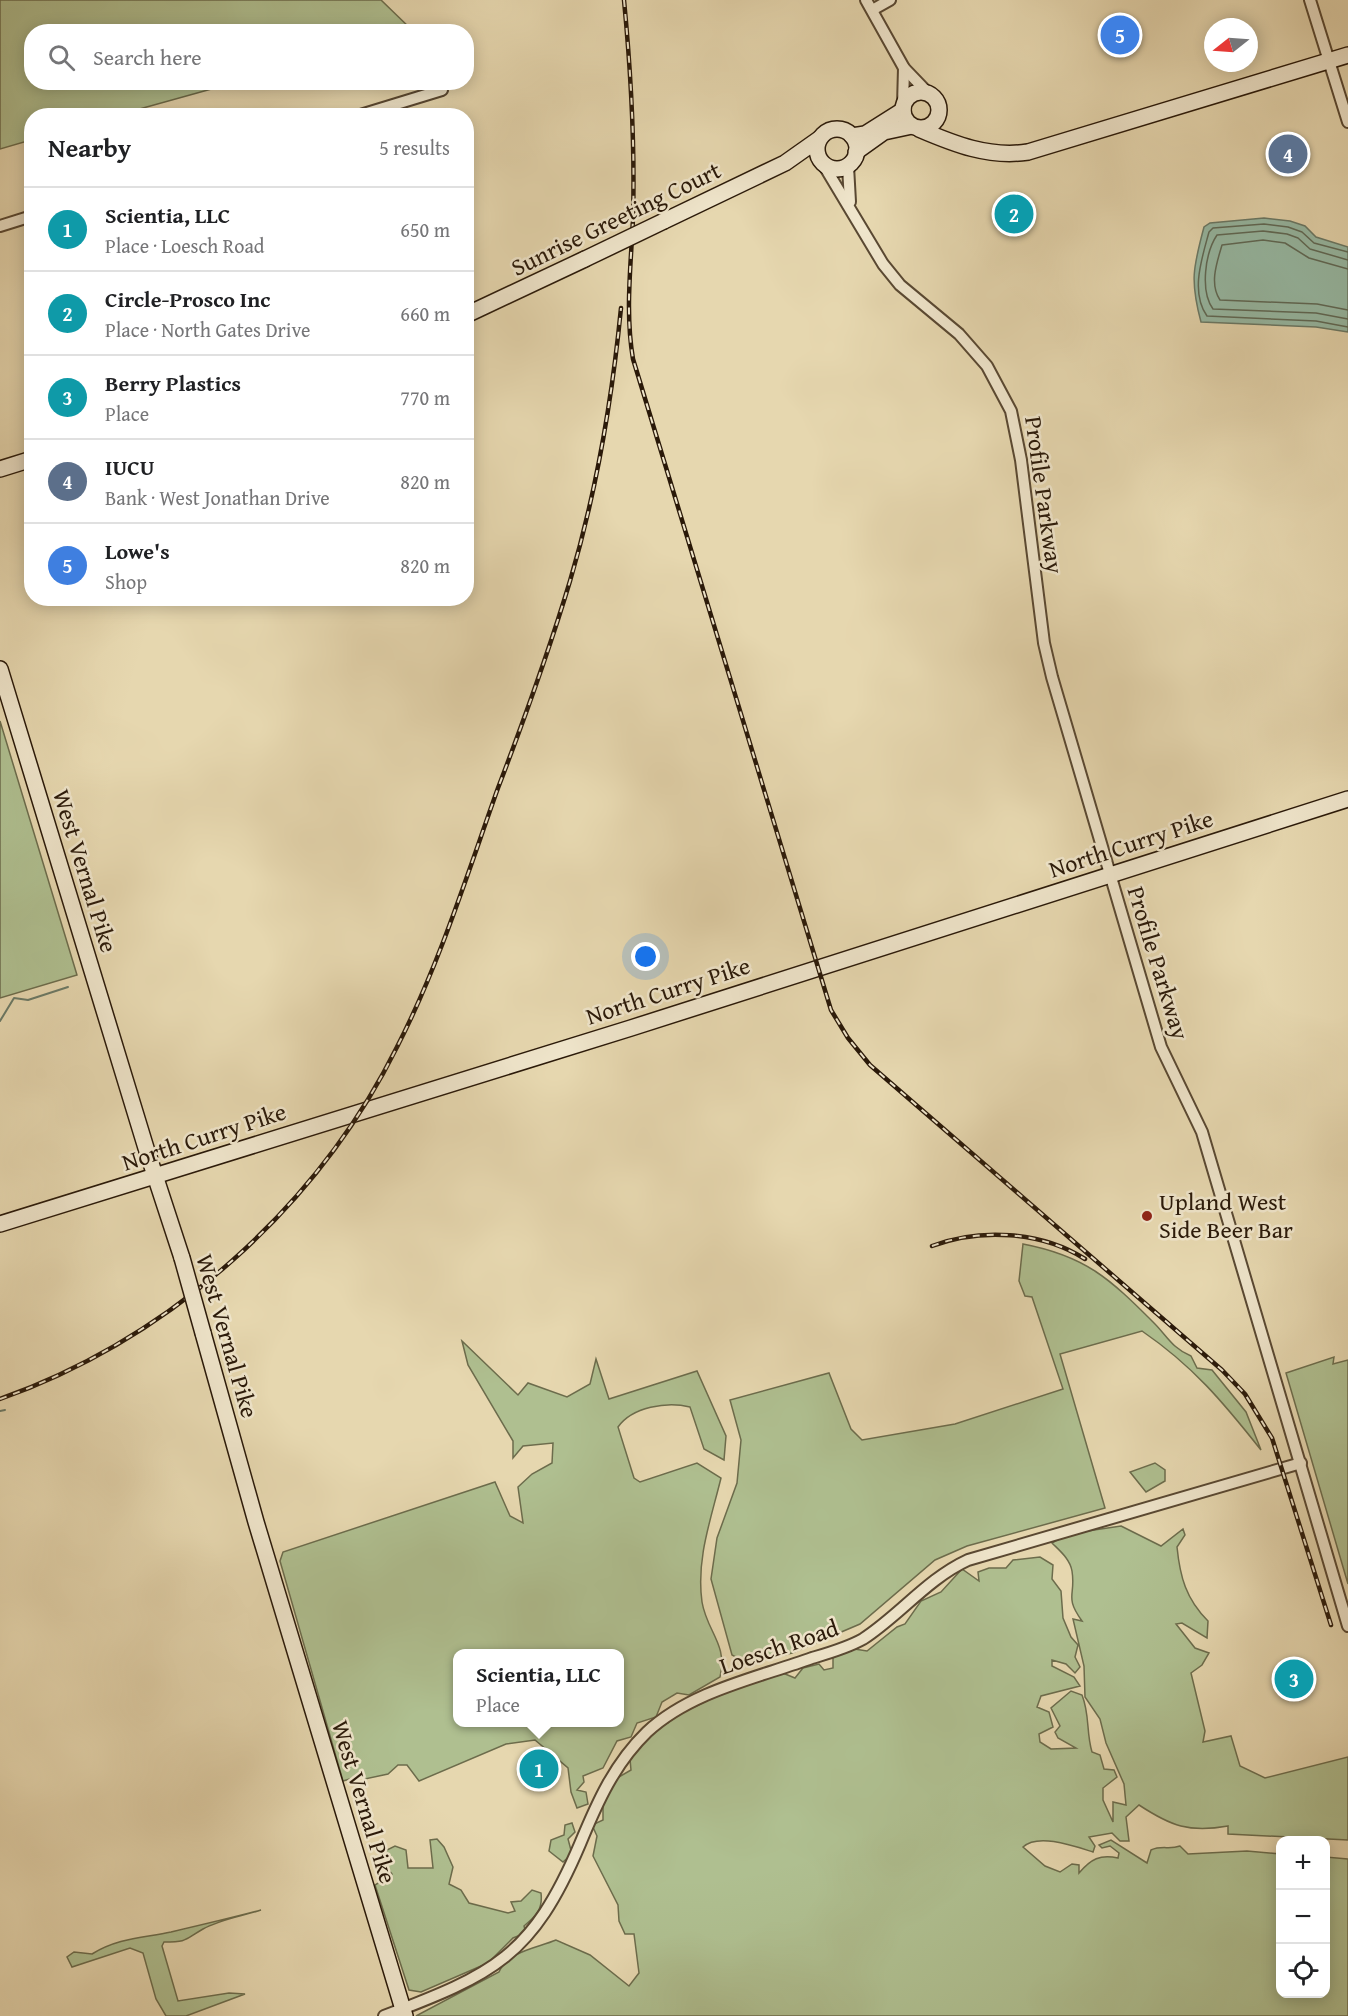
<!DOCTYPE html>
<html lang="en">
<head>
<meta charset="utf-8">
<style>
  body { margin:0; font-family:"Gentium Book Plus",serif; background:#f2f2f2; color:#202124 }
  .controls { position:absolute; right:18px; bottom:18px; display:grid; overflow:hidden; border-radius:12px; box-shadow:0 3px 15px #0003 }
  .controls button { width:54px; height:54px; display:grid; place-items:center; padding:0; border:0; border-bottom:2px solid #e0e0e0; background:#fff; color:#202124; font:30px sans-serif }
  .compass { position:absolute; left:1204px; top:18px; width:54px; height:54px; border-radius:50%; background:#fff; box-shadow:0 3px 15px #0003; rotate:253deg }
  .you { position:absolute; left:646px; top:957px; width:21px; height:21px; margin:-15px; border:4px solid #fff; border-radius:50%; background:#1a73e8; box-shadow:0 0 0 9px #1a73e833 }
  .badge { display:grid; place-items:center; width:39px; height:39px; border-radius:50%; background:#7c3aed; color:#fff; font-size:20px; font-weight:700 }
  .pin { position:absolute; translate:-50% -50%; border:3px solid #fff; box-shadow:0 2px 6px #0006 }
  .popup { position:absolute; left:453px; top:1649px; width:171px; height:78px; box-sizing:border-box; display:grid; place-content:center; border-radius:12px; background:#fff; filter:drop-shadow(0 2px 4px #0005); font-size:20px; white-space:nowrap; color:#757577 }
  .popup b { font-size:22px; color:#202124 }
  .popup::after { content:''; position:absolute; left:50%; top:100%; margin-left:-12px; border:12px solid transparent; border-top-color:#fff }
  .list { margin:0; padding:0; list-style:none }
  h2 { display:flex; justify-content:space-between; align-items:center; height:78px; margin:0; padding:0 24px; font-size:26px }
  h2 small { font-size:20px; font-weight:400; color:#757577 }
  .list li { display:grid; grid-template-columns:39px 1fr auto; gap:18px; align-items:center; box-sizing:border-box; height:84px; padding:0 24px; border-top:2px solid #e0e0e0 }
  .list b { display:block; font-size:22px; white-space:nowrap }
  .list p { margin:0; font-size:20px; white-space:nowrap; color:#757577 }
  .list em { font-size:20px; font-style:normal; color:#757577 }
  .icon { flex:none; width:33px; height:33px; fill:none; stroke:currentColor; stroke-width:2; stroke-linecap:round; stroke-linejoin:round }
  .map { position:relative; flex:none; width:1348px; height:2016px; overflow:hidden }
  .search { position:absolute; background:#fff; box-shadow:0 3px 15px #0003; left:24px; top:24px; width:450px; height:66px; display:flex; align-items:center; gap:15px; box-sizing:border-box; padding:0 21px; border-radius:24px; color:#757577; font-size:22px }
  .panel { position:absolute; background:#fff; box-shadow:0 3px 15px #0003; left:24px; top:108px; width:450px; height:498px; border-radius:24px }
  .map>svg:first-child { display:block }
  .green { fill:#afbf90; stroke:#6c6c4c; stroke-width:1.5; fill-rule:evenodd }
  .water { fill:#97baa5; stroke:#6b7a67; stroke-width:1.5 }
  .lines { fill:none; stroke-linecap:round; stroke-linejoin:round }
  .shore { stroke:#606a57; stroke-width:1.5 }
  .stream { stroke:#6b7a67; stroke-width:2 }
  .street-casing { stroke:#594832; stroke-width:14 }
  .secondary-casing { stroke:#2a1909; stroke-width:18 }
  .street { stroke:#efe5cb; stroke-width:10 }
  .secondary { stroke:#efe5cb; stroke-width:15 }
  .rail-casing { stroke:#2a1909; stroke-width:4.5 }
  .rail { stroke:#efe5cb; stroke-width:2; stroke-dasharray:7; stroke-linecap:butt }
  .secondary-bridge-casing { stroke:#2a1909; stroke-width:18; stroke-linecap:butt }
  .secondary-bridge { stroke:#efe5cb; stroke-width:15 }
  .poi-dot { fill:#8f2418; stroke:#efe5cb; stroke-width:2 }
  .labels { text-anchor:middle; stroke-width:5; stroke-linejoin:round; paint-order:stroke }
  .street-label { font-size:24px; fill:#2a1909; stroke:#efe5cb }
  .poi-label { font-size:24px; fill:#2a1909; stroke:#efe5cb; text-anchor:start }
</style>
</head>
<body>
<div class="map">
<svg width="1348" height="2016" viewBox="0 0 1348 2016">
  <rect width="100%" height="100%" fill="#e6d7af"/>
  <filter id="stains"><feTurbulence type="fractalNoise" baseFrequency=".00333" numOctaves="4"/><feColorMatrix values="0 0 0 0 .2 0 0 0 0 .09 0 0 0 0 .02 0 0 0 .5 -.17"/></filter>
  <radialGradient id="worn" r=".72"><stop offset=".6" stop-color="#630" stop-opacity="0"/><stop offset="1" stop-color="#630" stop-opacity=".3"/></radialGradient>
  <g class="green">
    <polygon points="0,0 381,0 413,31 32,32 32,82 233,83 118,115 32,116 31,140 0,149"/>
    <polygon points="0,721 77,975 0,998"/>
    <path d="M1023,1244c63,12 87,35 131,79 13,13 19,26 37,33l6,12 15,2 34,42 15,38c-38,-48 -68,-84 -119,-119l-82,23 45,154 -138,38 -32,14 -75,64 -68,29 -43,11 -17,-9 -21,-76 6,-41 20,-55 4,-43 -11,-40 99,-27 22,56 11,11 93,-16 108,-35 -31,-92 -7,-1 -6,-15z"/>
    <path d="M462,1341l56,54 10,-12 39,14 23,-13 6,-25 13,40 88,-28 29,65 -2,24 -20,-11 -14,-42c-23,-6 -58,0 -72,20l16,51 6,4 57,-19 24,15c-10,41 -25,81 -19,124 5,30 26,42 18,75l-31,18 -12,-2 -15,9 -6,15 -19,6 -6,14 -14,4 -14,27 -20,8 1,6 -7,8 9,2 2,12 -11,4 -6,-16 -3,-24 -33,-28 -29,4 -87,37 -12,-16h-9l-10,9 -23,5 -2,-4 -20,6 -63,-220 3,-9 212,-70 15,34 13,7 -5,-36 14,-13 20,-11 1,-20 -30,3 -10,12v-17l-45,-76zM458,1654h162v68h-162z"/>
    <polygon points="1334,1357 1333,1364 1348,1360 1348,1584 1286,1373"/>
    <polygon points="1155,1463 1165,1470 1165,1481 1146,1492 1130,1472"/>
    <path d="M1121,1526l40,20 22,-17 2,6 -8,12c3,30 9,52 31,74l-1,17 -25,-15 -6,1 19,24 14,5 -7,12 -11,8 14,58 -2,11 28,-6 9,30 25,12 83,-21v83l-120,-6v-8c-39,7 -57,0 -89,-21l-13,12 3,24h-9l-8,-8 -23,4 6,9 -2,6c-19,-6 -55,-19 -70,-5l22,19 15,6 12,-8 7,1v8c12,-14 21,-19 39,-15l1,-5 -9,-7 -8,2 -3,-3 12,-5 36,23 4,-13c11,-5 18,0 29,-4l8,8 59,-3 33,3v140h46v-137l22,2v157h-932l83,-44c9,-21 38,-24 57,-32l34,15 39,31 10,-13 -5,-39h-9l-6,-13 -1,-16 -25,-49 4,-20 -5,-11 11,-5v-21l9,-18 19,-11 -1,-11 25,-30 13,-6 7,-7 32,-15 5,-6 61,-26 22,9 8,-10 16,-4 5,6 9,-2v-12l15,-8 19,3 30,-24 8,-3 16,-23 20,-9 21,-23 17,12 -1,-9 11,-4h17l7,-8 27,-3 13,8 -1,14 9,12 2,27 8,19 7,8 -3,12 5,10 -5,6 -9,-9 -14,-4v6l22,11 6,9 -39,10 -4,11 12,5 4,15 -14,7 1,8 11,7 25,-1 -18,-10 -3,-6 5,-6 -9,-18 20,-17 11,4c8,20 4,37 10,57l8,3 4,14 10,1 3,7 -14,11v12l10,22v-20l13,3 -2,-21 -18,-41 -6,-24 -15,-22 -1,-31 -11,-47 9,2c-18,-25 -6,-25 -10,-50 -2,-12 -12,-20 -20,-28l15,-9z"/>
    <polygon points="572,1823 575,1832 568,1839 572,1854 563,1862 549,1851 551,1840 564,1835 565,1825"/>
    <path d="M437,1839l7,8 9,20 -4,17 12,6 8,13 39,10 7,-2 -4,-9 10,-1 11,-11 9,3c2,17 -5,23 -17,33l2,7 -13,5 -25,25 -67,29 -12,-2 -34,-105 17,-11 -8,-10 -1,-12 12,-6 11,4 2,18h25l-3,-28z"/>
    <path d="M261,1910c-18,6 -42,10 -58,19 -19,11 -15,13 -39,13l-2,4 16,55 51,-8 16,1 -59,22h-20l-10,-17 -13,-46 -13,-5 -58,19 -5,-10 7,-5 18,2c26,-16 50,-16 79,-22 30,-7 60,-14 90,-22z"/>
  </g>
  <path class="water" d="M1264,218l26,3 15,5 11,11 32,10v85l-32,-5 -115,-5c-11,-41 -8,-54 3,-95l6,-4z"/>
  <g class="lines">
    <g class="shore">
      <path d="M1348,252l-34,-9 -12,-11 -14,-5 -24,-3 -51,4 -4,4c-7,26 -19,60 -2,84l109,5 32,6"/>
      <path d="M1348,260l-38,-11 -12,-11 -11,-4 -24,-3 -46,4c-12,18 -17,56 -4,74l103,4 32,6"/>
      <path d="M1348,269l-39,-11 -24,-15 -22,-3 -41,5c-5,17 -13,39 -2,55l97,4 31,6"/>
    </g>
    <g class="stream">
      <polyline points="0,1021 14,998 28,1000 68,987"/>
      <polyline points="0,1411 5,1410"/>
    </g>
    <defs>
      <g id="street">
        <polyline points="866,0 904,68 928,93"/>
        <polyline points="1310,0 1348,122"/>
        <polyline points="874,9 890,0"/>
        <polyline points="903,105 904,68"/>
        <polyline points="357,116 442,90"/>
        <polyline points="823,164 883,264 900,285 959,334 987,366 1011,411 1021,460 1044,643 1052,677 1161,1047 1202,1132 1348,1626"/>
        <polyline points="848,166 850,202"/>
        <polyline points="0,226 32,216"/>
        <path d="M384,2016c110,-42 148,-59 196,-172 17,-41 34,-80 67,-112 44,-41 110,-54 165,-74 17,-5 35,-10 51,-19 37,-24 64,-60 105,-79l333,-97"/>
      </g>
      <g id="secondary">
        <circle cx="921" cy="110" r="18"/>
        <circle cx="837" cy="149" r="20"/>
        <path d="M919,129c35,15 70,29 109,23l320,-97"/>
        <polyline points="852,136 865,134 903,110"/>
        <polyline points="856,152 884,132 912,126"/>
        <polyline points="664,221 785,163 819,139"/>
        <polyline points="466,315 585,259"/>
        <polyline points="0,469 32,459"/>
        <polyline points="0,669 146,1148 182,1258"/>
        <polyline points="0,1224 631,1028 1348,799"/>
        <polyline points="203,1333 256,1522 405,2016"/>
      </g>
    </defs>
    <use href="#street" class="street-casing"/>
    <use href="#secondary" class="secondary-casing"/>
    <use href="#street" class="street"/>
    <use href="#secondary" class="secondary"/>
    <defs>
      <g id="rail">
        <path d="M624,0c7,73 11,145 9,218 -2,48 -8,94 0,141l198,651 17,28 22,27 352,305 23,24 27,44 59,187"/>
        <path d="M932,1246c48,-18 109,-15 153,13"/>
        <path d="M0,1399c169,-60 317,-191 397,-352 42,-82 70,-172 101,-259 26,-68 51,-137 72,-207 26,-88 42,-181 51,-273"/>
      </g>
    </defs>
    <use href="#rail" class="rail-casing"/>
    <use href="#rail" class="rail"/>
    <defs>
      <g id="secondary-bridge">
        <polyline points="585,259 664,221"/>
        <polyline points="182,1258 203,1333"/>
      </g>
    </defs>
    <use href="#secondary-bridge" class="secondary-bridge-casing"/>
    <use href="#secondary-bridge" class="secondary-bridge"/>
  </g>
  <circle class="poi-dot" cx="1147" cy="1216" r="6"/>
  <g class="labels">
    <g class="street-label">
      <text transform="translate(616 219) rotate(-26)" y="8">Sunrise Greeting Court</text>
      <text transform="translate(1044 495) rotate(82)" y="8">Profile Parkway</text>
      <text transform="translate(1131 844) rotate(-18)" y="8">North Curry Pike</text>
      <text transform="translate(85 871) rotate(73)" y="8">West Vernal Pike</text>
      <text transform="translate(1158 963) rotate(73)" y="8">Profile Parkway</text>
      <text transform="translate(668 991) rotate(-18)" y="8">North Curry Pike</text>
      <text transform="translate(204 1137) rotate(-18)" y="8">North Curry Pike</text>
      <text transform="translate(227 1336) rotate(74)" y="8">West Vernal Pike</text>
      <text transform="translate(779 1647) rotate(-19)" y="8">Loesch Road</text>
      <text transform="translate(364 1802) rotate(73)" y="8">West Vernal Pike</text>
    </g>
    <g class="poi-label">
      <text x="1159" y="1210">Upland West<tspan x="1159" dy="28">Side Beer Bar</tspan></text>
    </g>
  </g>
  <rect width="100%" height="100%" filter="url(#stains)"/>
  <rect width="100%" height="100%" fill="url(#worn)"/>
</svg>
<div class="controls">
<button>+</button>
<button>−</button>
<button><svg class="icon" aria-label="locate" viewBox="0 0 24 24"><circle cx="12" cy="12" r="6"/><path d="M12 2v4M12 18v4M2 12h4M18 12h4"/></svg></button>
</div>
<svg class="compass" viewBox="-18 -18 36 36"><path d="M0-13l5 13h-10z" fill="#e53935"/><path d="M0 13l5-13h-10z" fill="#757577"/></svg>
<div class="you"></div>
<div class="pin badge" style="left:539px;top:1769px;background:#0f9aa8">1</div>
<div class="popup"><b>Scientia, LLC</b>Place</div>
<div class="pin badge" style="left:1014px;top:214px;background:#0f9aa8">2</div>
<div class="pin badge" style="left:1294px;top:1679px;background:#0f9aa8">3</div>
<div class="pin badge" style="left:1288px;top:154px;background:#5c6f8a">4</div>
<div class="pin badge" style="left:1120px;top:35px;background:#3f7fe0">5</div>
<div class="search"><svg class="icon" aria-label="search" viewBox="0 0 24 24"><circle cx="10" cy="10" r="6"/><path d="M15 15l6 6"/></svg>Search here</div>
<section class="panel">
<h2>Nearby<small>5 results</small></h2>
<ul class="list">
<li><span class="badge" style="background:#0f9aa8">1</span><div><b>Scientia, LLC</b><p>Place · Loesch Road</p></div><em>650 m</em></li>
<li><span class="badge" style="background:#0f9aa8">2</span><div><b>Circle-Prosco Inc</b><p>Place · North Gates Drive</p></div><em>660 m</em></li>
<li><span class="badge" style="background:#0f9aa8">3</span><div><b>Berry Plastics</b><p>Place</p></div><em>770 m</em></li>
<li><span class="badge" style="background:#5c6f8a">4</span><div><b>IUCU</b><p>Bank · West Jonathan Drive</p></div><em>820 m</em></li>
<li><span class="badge" style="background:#3f7fe0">5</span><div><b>Lowe's</b><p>Shop</p></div><em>820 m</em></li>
</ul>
</section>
</div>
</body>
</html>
